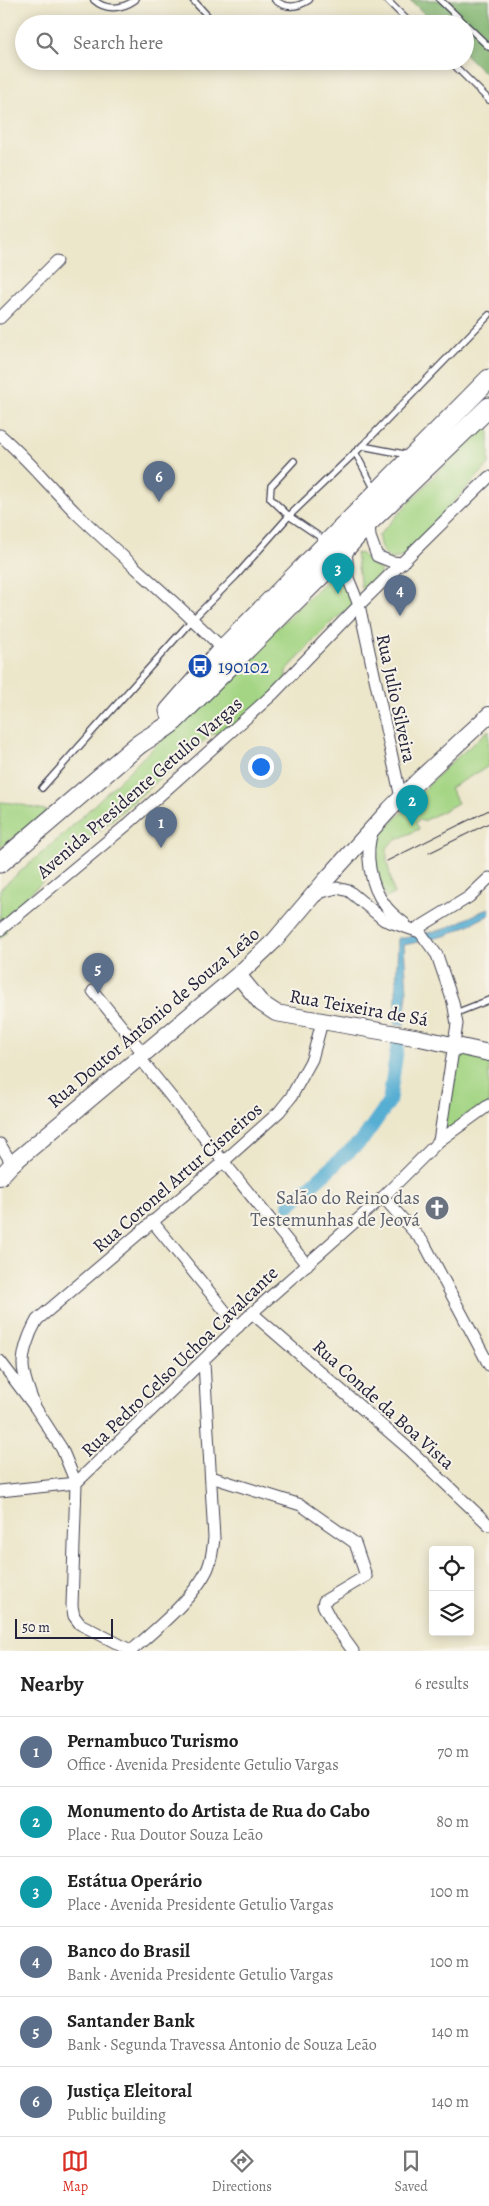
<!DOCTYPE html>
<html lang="en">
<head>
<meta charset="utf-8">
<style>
  body { margin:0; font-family:Alegreya,serif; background:#f2f2f2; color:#222 }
  .controls { position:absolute; right:15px; bottom:15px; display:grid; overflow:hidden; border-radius:5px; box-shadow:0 2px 12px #0003 }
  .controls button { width:45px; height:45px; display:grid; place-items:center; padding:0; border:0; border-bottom:1px solid #e0e0e0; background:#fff; color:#222; font:25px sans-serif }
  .scale { position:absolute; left:15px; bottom:12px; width:98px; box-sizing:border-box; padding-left:5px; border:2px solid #22223b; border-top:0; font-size:14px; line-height:18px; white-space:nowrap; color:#22223b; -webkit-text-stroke:4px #f7f3e8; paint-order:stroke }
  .you { position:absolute; left:260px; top:766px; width:18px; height:18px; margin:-12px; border:4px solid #fff; border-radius:50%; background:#1a73e8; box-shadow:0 0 0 8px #1a73e833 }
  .badge { display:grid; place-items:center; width:32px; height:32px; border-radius:50%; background:#d93025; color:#fff; font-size:16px; font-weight:700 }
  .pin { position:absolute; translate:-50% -41px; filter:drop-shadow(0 1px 2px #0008) }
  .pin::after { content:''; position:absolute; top:26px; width:18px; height:15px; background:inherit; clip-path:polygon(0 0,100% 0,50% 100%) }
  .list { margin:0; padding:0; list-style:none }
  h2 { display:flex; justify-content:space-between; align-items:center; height:65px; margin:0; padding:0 20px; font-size:21px }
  h2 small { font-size:16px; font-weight:400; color:#767676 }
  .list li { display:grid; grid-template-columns:32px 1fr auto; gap:15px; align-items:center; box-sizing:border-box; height:70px; padding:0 20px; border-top:1px solid #e0e0e0 }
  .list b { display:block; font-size:19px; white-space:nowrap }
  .list p { margin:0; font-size:16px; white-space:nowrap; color:#767676 }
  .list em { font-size:16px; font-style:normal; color:#767676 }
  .icon { flex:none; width:28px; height:28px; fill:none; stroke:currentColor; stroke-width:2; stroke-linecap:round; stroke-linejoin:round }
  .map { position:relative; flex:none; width:489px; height:1651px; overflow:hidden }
  .search { position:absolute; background:#fff; box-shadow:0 2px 12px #0003; left:15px; right:15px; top:15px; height:55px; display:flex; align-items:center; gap:12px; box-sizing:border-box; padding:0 18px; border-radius:28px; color:#767676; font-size:19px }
  .sheet { height:485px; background:#fff }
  nav { display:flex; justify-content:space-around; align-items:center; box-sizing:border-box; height:70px; border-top:1px solid #e0e0e0; background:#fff; font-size:14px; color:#767676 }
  nav a { display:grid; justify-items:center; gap:2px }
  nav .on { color:#d93025 }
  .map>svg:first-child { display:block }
  .green { fill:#a4d584; stroke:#637c60 }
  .forest { fill:#83b672; stroke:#526c56 }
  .water { fill:#56aed3; stroke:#3c6887 }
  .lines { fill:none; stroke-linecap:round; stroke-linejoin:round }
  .canal { stroke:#56aed3; stroke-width:14 }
  .lane-casing { stroke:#403f50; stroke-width:8 }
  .street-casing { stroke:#403f50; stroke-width:13 }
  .secondary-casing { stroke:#403f50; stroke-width:18 }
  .primary-casing { stroke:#403f50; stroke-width:21 }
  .lane { stroke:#fff; stroke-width:5.5 }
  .street { stroke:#fff; stroke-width:11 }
  .secondary { stroke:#fff; stroke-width:16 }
  .primary { stroke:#fff; stroke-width:19 }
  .tram { stroke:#22223b; stroke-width:1 }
  .labels { text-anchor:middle; stroke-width:4; stroke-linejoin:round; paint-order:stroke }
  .transit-label { font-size:19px; fill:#164399; stroke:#f7f3e8; text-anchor:start }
  .street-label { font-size:19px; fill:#22223b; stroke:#f7f3e8 }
  .worship-label { font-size:19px; fill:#5b616d; stroke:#f7f3e8; text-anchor:end }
</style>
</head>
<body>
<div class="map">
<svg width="489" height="1651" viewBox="0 0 489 1651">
  <rect width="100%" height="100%" fill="#f7f3e8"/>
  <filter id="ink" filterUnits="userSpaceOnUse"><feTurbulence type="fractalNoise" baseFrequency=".02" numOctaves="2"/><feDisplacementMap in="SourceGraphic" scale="10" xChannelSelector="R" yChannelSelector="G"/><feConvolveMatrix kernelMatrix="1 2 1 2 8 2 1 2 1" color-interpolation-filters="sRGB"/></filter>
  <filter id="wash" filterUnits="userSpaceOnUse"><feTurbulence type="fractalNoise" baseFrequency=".0096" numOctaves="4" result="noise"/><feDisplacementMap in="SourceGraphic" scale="20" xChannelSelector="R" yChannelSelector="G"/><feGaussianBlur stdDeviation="1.12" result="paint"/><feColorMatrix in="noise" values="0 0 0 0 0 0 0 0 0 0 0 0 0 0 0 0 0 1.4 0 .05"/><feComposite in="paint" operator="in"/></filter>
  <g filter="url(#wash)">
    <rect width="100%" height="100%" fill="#ece6ca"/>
    <g class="green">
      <path d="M489,417v47l-86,93 -13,2c-8,-8 -11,-13 -11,-24z"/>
      <polygon points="356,553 362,554 368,562 379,569 381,573 366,589 361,588"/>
      <polygon points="331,576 347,587 354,604 328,625 286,671 285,685 228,733 212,734 118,814 9,912 6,933 0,939 0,889 64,834"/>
      <path d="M489,730v36l-39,22 8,15 -34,18 -5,-1 -3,3 3,6 -27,13 -5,6v13l7,33 -8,4c-9,-23 -15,-43 -3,-66l63,-65z"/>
      <polygon points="0,802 13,803 49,811 0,848"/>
      <polygon points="453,1044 489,1053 489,1104 439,1141"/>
    </g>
    <polygon class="forest" points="410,0 489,0 489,77 465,54 465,24 435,24"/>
    <polygon class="water" points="489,908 489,915 448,935 404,945 407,992 404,1025 395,1024 398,938 405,938 445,929"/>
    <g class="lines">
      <polyline class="canal" points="289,1205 363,1139 389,1102 398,1042"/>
    </g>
  </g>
  <g filter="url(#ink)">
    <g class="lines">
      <defs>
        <g id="lane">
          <path d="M94,0c12,11 28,9 41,0"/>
          <polyline points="193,0 215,24"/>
          <path d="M275,0c11,9 22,8 34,0"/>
          <polyline points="387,0 411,24"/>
          <polyline points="440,0 465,24"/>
          <polyline points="465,24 489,47"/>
          <polyline points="450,61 489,100"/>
          <polyline points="362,446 409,455"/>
          <polyline points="355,452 375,490"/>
          <polyline points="294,461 271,486 270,498 289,516 326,541"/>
          <polyline points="42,788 193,619 236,576 289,516 362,446 489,315"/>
          <polyline points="456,1013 489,1000"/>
        </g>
        <g id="street">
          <polyline points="0,318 57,261"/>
          <path d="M0,435c28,24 51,53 77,79 48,46 99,88 146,135"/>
          <polyline points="369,522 370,537 377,556 392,562 403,563"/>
          <polyline points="346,546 348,578 359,605 401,798"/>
          <path d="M373,830c-9,22 -3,56 12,75 5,8 13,13 20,19"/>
          <polyline points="316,896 322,892 337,888 349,891 384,920 420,932 437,955 453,1002 457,1024 439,1141"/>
          <polyline points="0,930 128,824 273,694 359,605 489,477"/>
          <polyline points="415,930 469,897 489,878"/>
          <polyline points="93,991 143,1053"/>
          <polyline points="139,1057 307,1265"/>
          <polyline points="0,1144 12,1164"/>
          <polyline points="383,1197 424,1243 489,1365"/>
          <polyline points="152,1221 238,1327"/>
          <polyline points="252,1313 409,1449 489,1525"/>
          <polyline points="0,1361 35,1407 62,1449 76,1483 72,1606 74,1616 80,1624 132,1651"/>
          <path d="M35,1407c-4,-11 -9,-23 -11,-34 -4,-16 5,-39 13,-53l186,-158 56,-50 12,-15 21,-38 10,-37"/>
          <polyline points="211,1477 301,1505 355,1543 366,1576 324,1601 323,1605 332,1622 353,1651"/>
          <polyline points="76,1483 252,1313 383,1197 439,1141 489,1105"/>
          <polyline points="0,1491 76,1483"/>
          <path d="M131,1651c24,-21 64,-54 77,-83 4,-10 5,-20 6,-30l-10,-176"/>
        </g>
        <g id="secondary">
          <polyline points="238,975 261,1003 276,1013 420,1038 489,1053"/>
          <polyline points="0,1177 12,1164 238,975 275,940 325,881 390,809 423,776 489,715"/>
        </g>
        <g id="primary">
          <polyline points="169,711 223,649 489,379"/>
          <path d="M0,863l138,-118c12,-9 25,-14 36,-24l152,-151 43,-48 120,-115"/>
        </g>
      </defs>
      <use href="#lane" class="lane-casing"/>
      <use href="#street" class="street-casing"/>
      <use href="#secondary" class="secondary-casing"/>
      <use href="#primary" class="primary-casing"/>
      <use href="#lane" class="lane"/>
      <use href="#street" class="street"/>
      <use href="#secondary" class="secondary"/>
      <use href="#primary" class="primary"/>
      <g class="tram">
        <polyline points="429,853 489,823"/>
        <polyline points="387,861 489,810"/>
      </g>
    </g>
  </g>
  <defs>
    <symbol id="bus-disc" viewBox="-11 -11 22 22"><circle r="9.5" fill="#1a4fb4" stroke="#f7f3e8"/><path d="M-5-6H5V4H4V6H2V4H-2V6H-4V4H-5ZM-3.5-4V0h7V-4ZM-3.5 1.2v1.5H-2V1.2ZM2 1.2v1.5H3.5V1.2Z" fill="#fff"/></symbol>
    <symbol id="church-disc" viewBox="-11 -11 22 22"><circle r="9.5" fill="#6b7280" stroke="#f7f3e8"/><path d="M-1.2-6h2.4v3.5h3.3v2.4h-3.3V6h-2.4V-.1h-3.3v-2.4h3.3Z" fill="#fff"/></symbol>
  </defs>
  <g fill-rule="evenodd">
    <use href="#bus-disc" x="186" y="652" width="28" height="28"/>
    <use href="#church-disc" x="423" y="1194" width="28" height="28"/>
  </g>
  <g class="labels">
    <g class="transit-label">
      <text x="218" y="673">190102</text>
    </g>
    <g class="street-label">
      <text transform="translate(397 698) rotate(78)" y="7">Rua Julio Silveira</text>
      <text transform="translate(139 787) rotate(-41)" y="7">Avenida Presidente Getulio Vargas</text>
      <text transform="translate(359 1007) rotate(10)" y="7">Rua Teixeira de Sá</text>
      <text transform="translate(153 1017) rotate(-40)" y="7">Rua Doutor Antônio de Souza Leão</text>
      <text transform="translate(177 1177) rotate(-41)" y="7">Rua Coronel Artur Cisneiros</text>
      <text transform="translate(179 1361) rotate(-44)" y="7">Rua Pedro Celso Uchoa Cavalcante</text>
      <text transform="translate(384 1404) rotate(42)" y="7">Rua Conde da Boa Vista</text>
    </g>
    <g class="worship-label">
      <text x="420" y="1204">Salão do Reino das<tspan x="420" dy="22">Testemunhas de Jeová</tspan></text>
    </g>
  </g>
</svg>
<div class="controls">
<button><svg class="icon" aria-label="locate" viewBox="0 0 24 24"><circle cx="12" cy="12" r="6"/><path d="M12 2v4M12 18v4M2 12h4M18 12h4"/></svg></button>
<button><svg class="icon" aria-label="layers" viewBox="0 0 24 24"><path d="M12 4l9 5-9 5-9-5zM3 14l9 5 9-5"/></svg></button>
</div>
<div class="scale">50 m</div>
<div class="you"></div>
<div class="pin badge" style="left:161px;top:848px;background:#5c6f8a">1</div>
<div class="pin badge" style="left:412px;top:826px;background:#0f9aa8">2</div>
<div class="pin badge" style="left:338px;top:594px;background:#0f9aa8">3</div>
<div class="pin badge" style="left:400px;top:616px;background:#5c6f8a">4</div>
<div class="pin badge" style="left:98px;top:994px;background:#5c6f8a">5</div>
<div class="pin badge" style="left:159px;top:502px;background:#5c6f8a">6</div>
<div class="search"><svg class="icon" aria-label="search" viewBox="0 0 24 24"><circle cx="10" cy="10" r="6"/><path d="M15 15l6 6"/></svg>Search here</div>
</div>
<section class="sheet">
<h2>Nearby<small>6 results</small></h2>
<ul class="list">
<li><span class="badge" style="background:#5c6f8a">1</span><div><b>Pernambuco Turismo</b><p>Office · Avenida Presidente Getulio Vargas</p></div><em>70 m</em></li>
<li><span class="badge" style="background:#0f9aa8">2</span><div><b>Monumento do Artista de Rua do Cabo</b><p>Place · Rua Doutor Souza Leão</p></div><em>80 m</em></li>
<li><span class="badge" style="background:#0f9aa8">3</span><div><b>Estátua Operário</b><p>Place · Avenida Presidente Getulio Vargas</p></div><em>100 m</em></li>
<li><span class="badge" style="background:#5c6f8a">4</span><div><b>Banco do Brasil</b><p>Bank · Avenida Presidente Getulio Vargas</p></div><em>100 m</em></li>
<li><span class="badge" style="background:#5c6f8a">5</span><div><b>Santander Bank</b><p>Bank · Segunda Travessa Antonio de Souza Leão</p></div><em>140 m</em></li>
<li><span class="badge" style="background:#5c6f8a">6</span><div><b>Justiça Eleitoral</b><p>Public building</p></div><em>140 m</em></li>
</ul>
</section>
<nav>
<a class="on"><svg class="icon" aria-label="map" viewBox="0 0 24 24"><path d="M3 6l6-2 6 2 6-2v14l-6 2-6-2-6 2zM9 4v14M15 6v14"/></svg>Map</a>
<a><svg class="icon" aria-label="directions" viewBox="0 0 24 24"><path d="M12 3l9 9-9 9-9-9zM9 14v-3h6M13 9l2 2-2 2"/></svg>Directions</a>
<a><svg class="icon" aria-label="saved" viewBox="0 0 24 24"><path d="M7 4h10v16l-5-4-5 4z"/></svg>Saved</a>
</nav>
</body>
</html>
